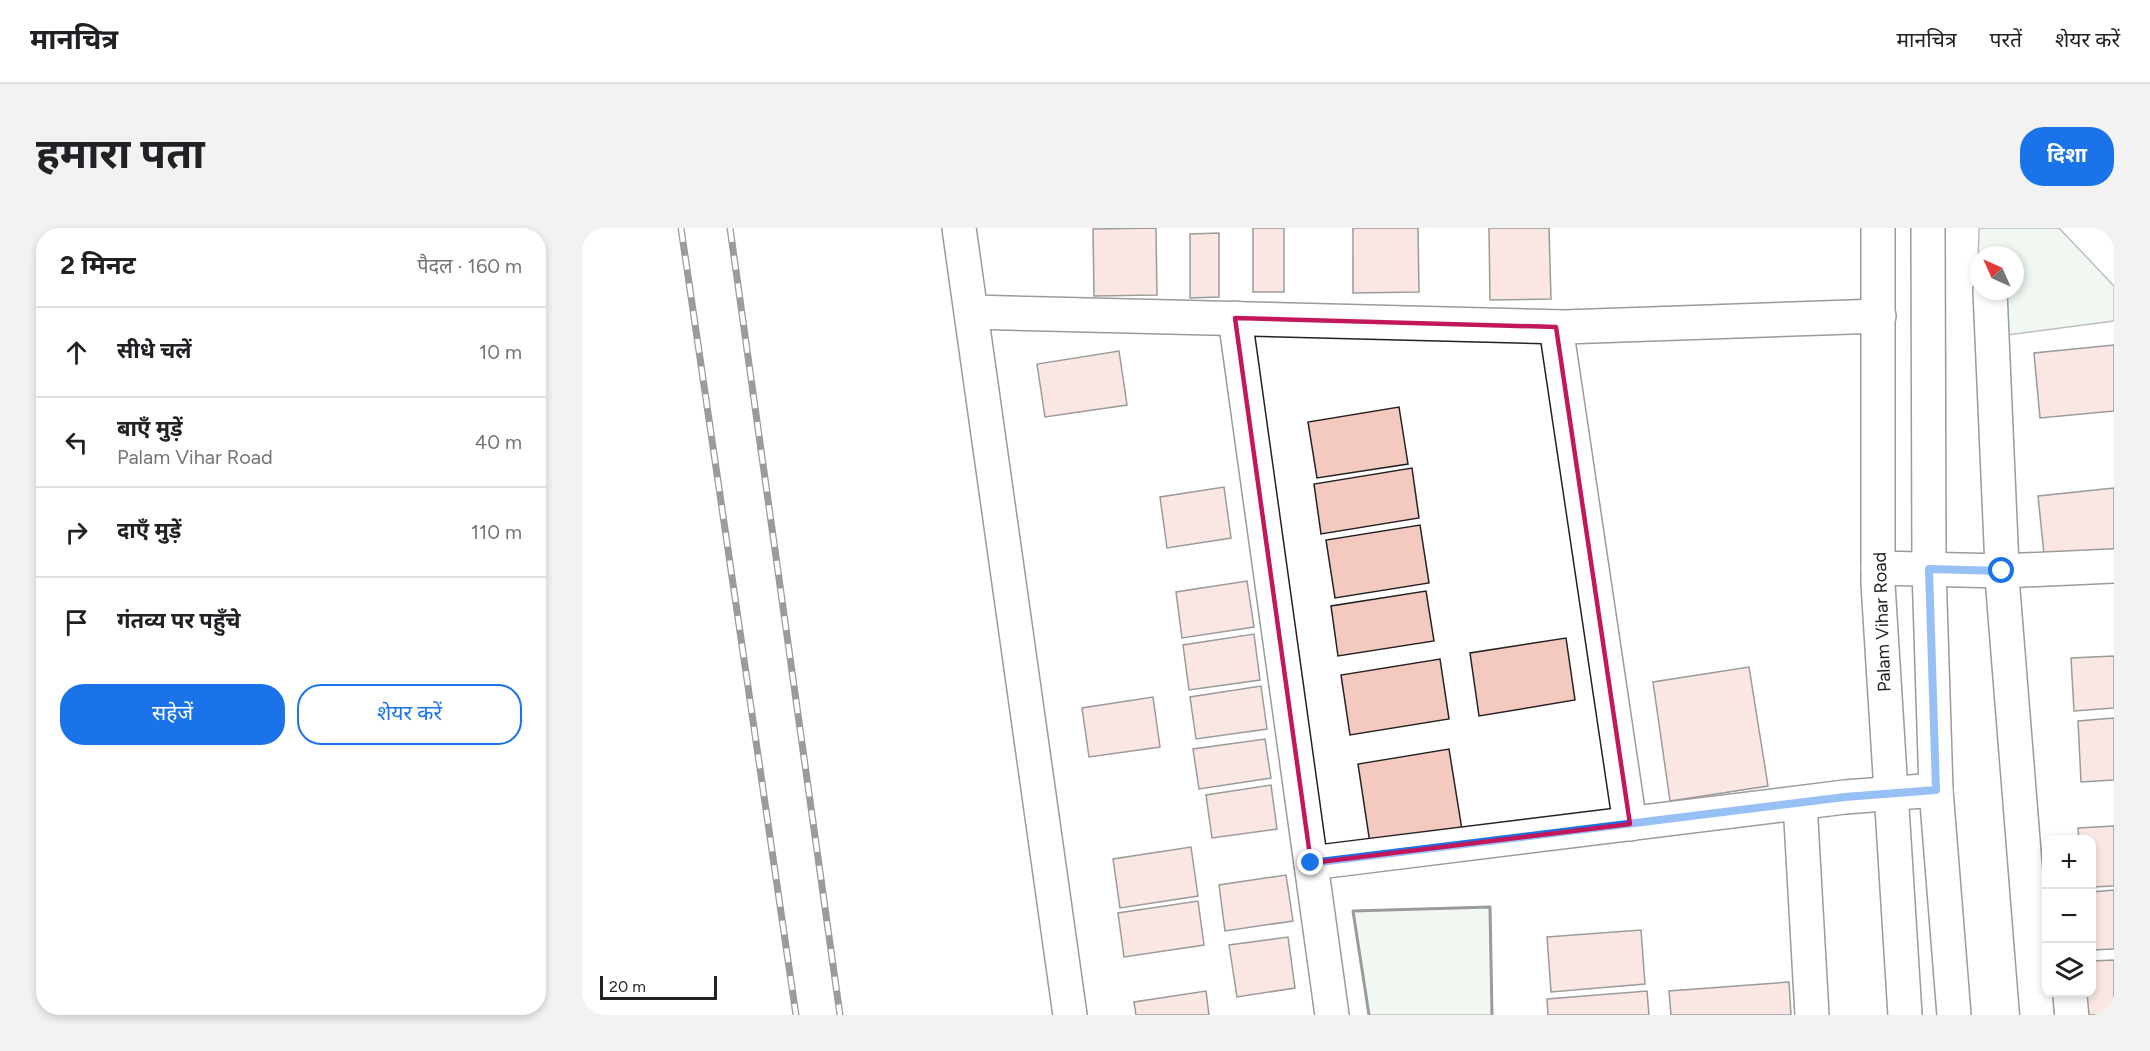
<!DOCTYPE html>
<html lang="hi">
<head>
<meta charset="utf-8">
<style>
  body { margin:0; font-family:Figtree,"Noto Sans Devanagari",sans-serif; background:#f2f2f2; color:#202124 }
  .controls { position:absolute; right:18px; bottom:18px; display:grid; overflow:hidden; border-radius:12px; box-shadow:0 3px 9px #0003 }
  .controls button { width:54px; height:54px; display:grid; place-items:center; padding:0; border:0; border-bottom:2px solid #e0e0e0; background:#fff; color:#202124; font:30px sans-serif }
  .compass { position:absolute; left:1388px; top:18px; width:54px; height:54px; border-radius:50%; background:#fff; box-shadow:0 3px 9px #0003; rotate:315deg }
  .scale { position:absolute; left:18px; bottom:15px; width:117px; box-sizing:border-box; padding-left:6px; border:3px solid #222; border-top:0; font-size:16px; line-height:21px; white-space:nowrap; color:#222; -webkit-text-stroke:4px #fff; paint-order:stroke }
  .stop { position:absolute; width:18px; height:18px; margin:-14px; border:4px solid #1a73e8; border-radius:50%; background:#fff }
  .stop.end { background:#1a73e8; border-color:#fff; box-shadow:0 2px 6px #0008 }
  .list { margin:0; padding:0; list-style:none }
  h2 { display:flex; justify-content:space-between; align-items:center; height:78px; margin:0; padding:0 24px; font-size:26px }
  h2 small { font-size:20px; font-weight:400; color:#757577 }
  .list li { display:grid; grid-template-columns:39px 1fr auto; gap:18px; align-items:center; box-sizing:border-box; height:90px; padding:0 24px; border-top:2px solid #e0e0e0 }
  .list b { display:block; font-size:22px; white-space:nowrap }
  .list p { margin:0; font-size:20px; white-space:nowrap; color:#757577 }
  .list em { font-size:20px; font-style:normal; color:#757577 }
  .actions { display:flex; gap:12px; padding:18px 24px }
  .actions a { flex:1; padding:14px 0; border:2px solid #1a73e8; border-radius:24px; text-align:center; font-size:21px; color:#1a73e8 }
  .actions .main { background:#1a73e8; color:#fff }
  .icon { flex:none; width:33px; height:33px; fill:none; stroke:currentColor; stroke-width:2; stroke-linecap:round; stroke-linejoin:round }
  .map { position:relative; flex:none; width:1532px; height:787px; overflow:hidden; border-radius:24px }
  header { display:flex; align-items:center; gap:36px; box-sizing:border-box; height:84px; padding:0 30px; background:#fff; border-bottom:2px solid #e0e0e0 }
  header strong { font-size:28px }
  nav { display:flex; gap:33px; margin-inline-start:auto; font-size:21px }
  .intro { display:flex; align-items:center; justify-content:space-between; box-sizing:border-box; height:144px; padding:0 36px }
  h1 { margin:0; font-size:42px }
  .button { padding:15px 27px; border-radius:24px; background:#1a73e8; color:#fff; font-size:21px; font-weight:700 }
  main { display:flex; gap:36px; padding:0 36px }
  aside { flex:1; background:#fff; border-radius:24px; box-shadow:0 3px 9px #0003 }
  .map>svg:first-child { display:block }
  .green { fill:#e0efe3; stroke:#6f6f6f; stroke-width:1.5; fill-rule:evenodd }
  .building { fill:#f3c9c0; stroke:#222; stroke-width:1.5 }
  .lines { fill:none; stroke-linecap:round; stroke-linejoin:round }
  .street-casing { stroke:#222; stroke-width:36 }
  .secondary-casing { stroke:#222; stroke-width:36 }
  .street { stroke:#fff; stroke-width:33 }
  .secondary { stroke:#fff; stroke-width:33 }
  .rail-casing { stroke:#222; stroke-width:7 }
  .rail { stroke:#fff; stroke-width:4.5; stroke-dasharray:14; stroke-linecap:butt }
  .wall { stroke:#222; stroke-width:3 }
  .route { stroke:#1a73e8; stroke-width:8 }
  .marked { fill:none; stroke:#c2185b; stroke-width:4.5; stroke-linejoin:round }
  .labels { text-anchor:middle; stroke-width:4.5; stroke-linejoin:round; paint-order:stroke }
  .street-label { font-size:18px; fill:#222; stroke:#fff }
</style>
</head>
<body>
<header>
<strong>मानचित्र</strong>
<nav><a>मानचित्र</a><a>परतें</a><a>शेयर करें</a></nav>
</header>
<div class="intro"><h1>हमारा पता</h1><a class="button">दिशा</a></div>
<main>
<aside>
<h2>2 मिनट<small>पैदल · 160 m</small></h2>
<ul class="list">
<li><svg class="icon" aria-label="ahead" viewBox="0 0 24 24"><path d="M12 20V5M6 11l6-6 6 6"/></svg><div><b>सीधे चलें</b></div><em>10 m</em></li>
<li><svg class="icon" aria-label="left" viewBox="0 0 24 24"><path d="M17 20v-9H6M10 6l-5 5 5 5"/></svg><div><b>बाएँ मुड़ें</b><p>Palam Vihar Road</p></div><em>40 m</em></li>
<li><svg class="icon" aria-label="right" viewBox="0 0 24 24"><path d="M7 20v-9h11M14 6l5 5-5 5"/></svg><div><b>दाएँ मुड़ें</b></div><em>110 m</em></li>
<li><svg class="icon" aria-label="arrive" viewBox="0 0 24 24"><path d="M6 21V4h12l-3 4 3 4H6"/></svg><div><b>गंतव्य पर पहुँचे</b></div></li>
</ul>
<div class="actions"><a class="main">सहेजें</a><a>शेयर करें</a></div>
</aside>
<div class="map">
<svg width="1532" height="787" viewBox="0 0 1532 787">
  <rect width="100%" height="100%" fill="#fff"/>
  <g class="green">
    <path d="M1397,0h80l55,58v35l-138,18zM1397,27h36v36h-36z"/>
    <polygon points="908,679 910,787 787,787 771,683"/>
  </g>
  <g class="building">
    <polygon points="574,0 575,67 512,68 511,1"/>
    <rect x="671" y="0" width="31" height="64"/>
    <polygon points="771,0 836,0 837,64 771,65"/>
    <polygon points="907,0 967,0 969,71 908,72"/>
    <polygon points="637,5 637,69 608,70 608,6"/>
    <polygon points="1532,117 1532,183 1458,190 1452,125"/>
    <polygon points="537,123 545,177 463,189 455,136"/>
    <polygon points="817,179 826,236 735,250 726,194"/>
    <polygon points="830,240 837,290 739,306 732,256"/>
    <polygon points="642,259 649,310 585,320 578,269"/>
    <polygon points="1532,260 1532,329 1463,336 1456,268"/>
    <polygon points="838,297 847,355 753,370 744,312"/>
    <polygon points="665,353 672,399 600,410 594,364"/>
    <polygon points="844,363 852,413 756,428 749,378"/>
    <polygon points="672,406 678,452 607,462 601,417"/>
    <polygon points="984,410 993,472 897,488 888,425"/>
    <polygon points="1532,428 1532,480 1492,483 1489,430"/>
    <polygon points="858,431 867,491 768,507 759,447"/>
    <polygon points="1167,439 1186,558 1088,573 1071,454"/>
    <polygon points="679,458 685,501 614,511 608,469"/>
    <polygon points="571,469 578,519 507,529 500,480"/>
    <polygon points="1532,490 1532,552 1499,554 1496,493"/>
    <polygon points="683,511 689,550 617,561 611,521"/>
    <polygon points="867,521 881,608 789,622 776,536"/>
    <polygon points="689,557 695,601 630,610 624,567"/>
    <polygon points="1532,598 1532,658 1510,659 1510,612 1497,612 1496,600"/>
    <polygon points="609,619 616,668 538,680 531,631"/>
    <polygon points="704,647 711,693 643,703 637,657"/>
    <polygon points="1532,662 1532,721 1510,722 1510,664"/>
    <polygon points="616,673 622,717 542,729 536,685"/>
    <polygon points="1059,702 1063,756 969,764 965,709"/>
    <polygon points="706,709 713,760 655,769 647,717"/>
    <polygon points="1532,732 1532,787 1507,787 1505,764 1510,764 1510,733"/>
    <polygon points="1207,754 1209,787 1089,787 1087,763"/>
    <polygon points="624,763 627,787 554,787 552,774"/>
    <polygon points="1065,763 1067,787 966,787 965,771"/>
  </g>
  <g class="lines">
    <defs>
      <g id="street">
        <polyline points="377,0 488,787"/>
        <polyline points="1408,63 1421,362 1455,787"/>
        <polyline points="389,84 982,99 1297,88"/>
        <polyline points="653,90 750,787"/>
        <polyline points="974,99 1048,596"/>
        <polyline points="1296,340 1420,343 1532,338"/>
        <polyline points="1218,575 1230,787"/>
        <polyline points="729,635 1263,569 1354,562"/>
      </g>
      <g id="secondary">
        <polyline points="1296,0 1296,356 1323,787"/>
        <polyline points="1346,0 1347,341 1354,562 1372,787"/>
      </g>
    </defs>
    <use href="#street" class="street-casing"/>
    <use href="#secondary" class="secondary-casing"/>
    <use href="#street" class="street"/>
    <use href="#secondary" class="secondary"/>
    <defs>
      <g id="rail">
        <polyline points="99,0 214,787"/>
        <polyline points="148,0 258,787"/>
      </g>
    </defs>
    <use href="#rail" class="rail-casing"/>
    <use href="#rail" class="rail"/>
    <polyline class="wall" points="787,787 771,683 908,679 910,787"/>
  </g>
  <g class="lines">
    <polyline class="route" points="729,635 1263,569 1354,562 1347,341 1420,343"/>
  </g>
  <path d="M0 0H1532V787H0ZM653,90l321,9 74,497 -319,39z" fill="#fff" fill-opacity=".55" fill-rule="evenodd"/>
  <path class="marked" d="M653,90l321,9 74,497 -319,39z"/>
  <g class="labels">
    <g class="street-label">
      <text transform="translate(1300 394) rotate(-92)" y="6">Palam Vihar Road</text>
    </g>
  </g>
</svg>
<div class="controls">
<button>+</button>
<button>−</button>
<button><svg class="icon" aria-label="layers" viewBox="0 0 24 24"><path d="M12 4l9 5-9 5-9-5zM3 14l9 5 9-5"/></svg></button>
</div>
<svg class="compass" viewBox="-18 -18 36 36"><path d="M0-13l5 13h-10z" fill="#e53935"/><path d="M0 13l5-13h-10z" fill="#757577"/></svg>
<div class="scale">20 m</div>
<div class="stop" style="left:1420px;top:343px"></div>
<div class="stop end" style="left:729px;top:635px"></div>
</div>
</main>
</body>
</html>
